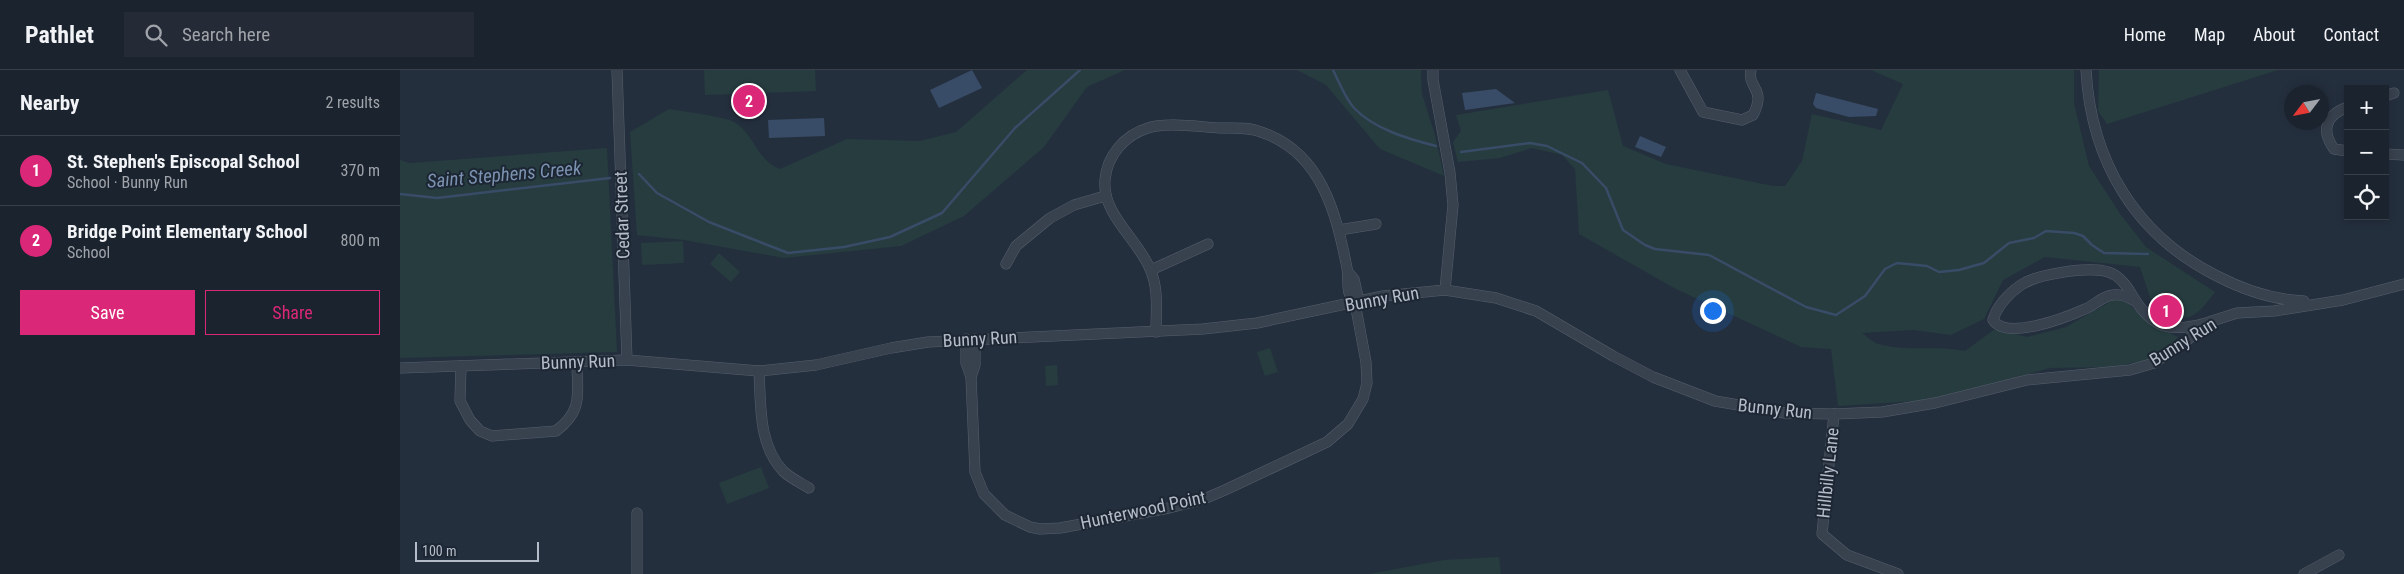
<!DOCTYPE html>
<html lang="en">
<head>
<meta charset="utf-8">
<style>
  body { margin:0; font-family:"Roboto Condensed",sans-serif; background:#242b36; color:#f1f3f6 }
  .controls { position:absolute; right:15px; top:15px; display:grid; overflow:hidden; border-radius:0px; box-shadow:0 2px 8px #0003 }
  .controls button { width:45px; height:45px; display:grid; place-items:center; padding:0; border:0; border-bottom:1px solid #39404a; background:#1b232e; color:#f1f3f6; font:25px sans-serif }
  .compass { position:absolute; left:1884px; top:15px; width:45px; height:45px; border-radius:50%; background:#1b232e; box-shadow:0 2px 8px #0003; rotate:238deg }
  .scale { position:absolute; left:15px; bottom:12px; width:124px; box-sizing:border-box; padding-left:5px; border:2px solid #b4bcc9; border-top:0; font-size:14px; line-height:18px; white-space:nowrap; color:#b4bcc9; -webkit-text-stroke:4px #1d2633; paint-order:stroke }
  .you { position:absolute; left:1312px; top:240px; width:18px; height:18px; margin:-12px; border:4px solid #fff; border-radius:50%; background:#1a73e8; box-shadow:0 0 0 8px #1a73e833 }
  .badge { display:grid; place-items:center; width:32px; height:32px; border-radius:50%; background:#db2777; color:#fff; font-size:16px; font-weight:700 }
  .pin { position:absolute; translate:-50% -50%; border:2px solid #fff; box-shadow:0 1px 5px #0006 }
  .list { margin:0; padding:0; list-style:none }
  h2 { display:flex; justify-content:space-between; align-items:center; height:65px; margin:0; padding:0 20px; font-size:21px }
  h2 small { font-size:16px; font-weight:400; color:#a0a4aa }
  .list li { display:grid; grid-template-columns:32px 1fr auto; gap:15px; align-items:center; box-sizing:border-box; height:70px; padding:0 20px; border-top:1px solid #39404a }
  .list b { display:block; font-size:19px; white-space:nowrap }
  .list p { margin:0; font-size:16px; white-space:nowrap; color:#a0a4aa }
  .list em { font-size:16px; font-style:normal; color:#a0a4aa }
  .actions { display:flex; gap:10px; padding:15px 20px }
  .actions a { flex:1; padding:11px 0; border:1px solid #db2777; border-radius:0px; text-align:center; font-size:18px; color:#db2777 }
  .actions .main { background:#db2777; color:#fff }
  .icon { flex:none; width:28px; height:28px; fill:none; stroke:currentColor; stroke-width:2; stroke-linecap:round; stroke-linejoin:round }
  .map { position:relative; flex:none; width:2004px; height:504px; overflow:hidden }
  header { display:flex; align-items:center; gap:30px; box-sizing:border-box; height:70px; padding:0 25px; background:#1b232e; border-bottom:1px solid #39404a }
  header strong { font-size:24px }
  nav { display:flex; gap:28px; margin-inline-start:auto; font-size:18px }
  .search { width:350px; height:45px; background:#242b36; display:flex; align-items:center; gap:12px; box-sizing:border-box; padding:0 18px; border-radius:0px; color:#a0a4aa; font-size:19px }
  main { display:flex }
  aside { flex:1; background:#1b232e }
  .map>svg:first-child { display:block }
  .green { fill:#263c3f }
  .water { fill:#394c67 }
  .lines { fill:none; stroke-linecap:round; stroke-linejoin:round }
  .stream { stroke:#394c67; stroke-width:2.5 }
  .minor-casing { stroke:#565f6c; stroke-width:11 }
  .minor { stroke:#38414e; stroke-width:10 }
  .labels { text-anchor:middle; stroke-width:4; stroke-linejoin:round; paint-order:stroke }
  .street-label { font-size:18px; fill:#b4bcc9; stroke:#1d2633 }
  .water-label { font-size:19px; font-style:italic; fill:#7c92b1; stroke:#1d2633 }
</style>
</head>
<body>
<header>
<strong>Pathlet</strong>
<div class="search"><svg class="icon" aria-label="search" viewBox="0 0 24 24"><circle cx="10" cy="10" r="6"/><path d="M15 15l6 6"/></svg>Search here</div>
<nav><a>Home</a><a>Map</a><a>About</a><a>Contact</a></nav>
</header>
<main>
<aside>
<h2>Nearby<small>2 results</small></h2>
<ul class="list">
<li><span class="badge">1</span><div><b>St. Stephen's Episcopal School</b><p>School · Bunny Run</p></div><em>370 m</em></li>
<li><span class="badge">2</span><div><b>Bridge Point Elementary School</b><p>School</p></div><em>800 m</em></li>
</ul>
<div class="actions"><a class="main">Save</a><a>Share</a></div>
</aside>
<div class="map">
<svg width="2004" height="504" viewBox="0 0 2004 504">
  <rect width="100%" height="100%" fill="#242f3e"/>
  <g class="green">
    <polygon points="304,0 415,0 416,21 305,25"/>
    <path d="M627,0h98l-38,17 -43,60 -80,69 -63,30 -117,12 -100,-18 -47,-5 -7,-103 39,-23c13,2 57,8 65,13 20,11 22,38 46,47l67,-30 73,2 36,-9z"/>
    <polygon points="897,0 1021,0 1022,24 1035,65 1044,106 980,79 926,15"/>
    <path d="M1471,0h203v33l15,63 32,49 25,32 69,45c-22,29 -25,30 -60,20l-15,-45 -95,-10 -42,23 -19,39 -33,16 -38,-5 -51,3c5,3 10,9 16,11 29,8 59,1 87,7l30,-22 32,8 39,-10 49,-28 12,3 20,20 31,15 -6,7 -22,16 -39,7 -61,1 -116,32 -96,6 -7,-57 -30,-2 -127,-59 -95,-54 -4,-65 -13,-14 -30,-7 -32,10 -42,4 -5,-20 8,-11 -5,-16 152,-25 15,56 43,18 107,22h12l17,-25 10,-47 69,16 22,-46z"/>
    <polygon points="1699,0 1878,0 1707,54 1698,41"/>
    <polygon points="207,78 217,282 0,288 0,90 10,93"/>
    <polygon points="283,171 284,193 242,195 241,173"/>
    <polygon points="319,183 340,202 331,212 310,194"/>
    <polygon points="870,278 878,302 865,306 857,282"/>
    <polygon points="657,295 658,315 646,316 645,296"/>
    <polygon points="361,397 369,418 327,434 319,413"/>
    <polygon points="1099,487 1101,504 969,504 1044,490"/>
  </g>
  <g class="water">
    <polygon points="572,0 582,18 539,38 530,20"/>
    <polygon points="1096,19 1115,33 1065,40 1062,23"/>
    <polygon points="1416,23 1478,39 1476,46 1449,47 1416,38 1413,34"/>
    <polygon points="424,48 425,66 369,68 368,50"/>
    <polygon points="1240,66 1266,77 1261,87 1235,77"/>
  </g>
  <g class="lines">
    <g class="stream">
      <path d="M933,0c6,12 12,28 21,38 20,21 54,31 82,38"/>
      <polyline points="1061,82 1130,73 1147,76 1182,93 1206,118 1223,160 1245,175 1255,179 1309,185 1406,237 1436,245 1465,226 1485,199 1497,193 1527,196 1539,202 1559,200 1584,193 1609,173 1634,168 1646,161 1674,163 1683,166 1692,175 1704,183 1748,184"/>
      <polyline points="239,104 257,123 309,152 388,183 444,177 490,167 542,143 615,58 680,0"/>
      <polyline points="0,124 37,128 210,108"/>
    </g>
    <defs>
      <g id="minor">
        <polyline points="217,0 227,290"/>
        <polyline points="1033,0 1033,10 1050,103 1053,135 1045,220"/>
        <path d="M1280,0l23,42 39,8 11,-5c14,-27 -6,-26 -2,-45"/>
        <path d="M1686,0c5,91 49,165 131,206 27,14 56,24 87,25"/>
        <polyline points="1985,26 1994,23"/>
        <path d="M1948,37c-23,8 -27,24 -14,42l14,2"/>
        <polyline points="1985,84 2004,85"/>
        <polyline points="939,160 976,154"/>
        <polyline points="606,194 616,176 650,148 674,135 705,126"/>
        <polyline points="751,200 808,174"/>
        <polyline points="948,202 954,209 958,227 955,233"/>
        <path d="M1735,231c-7,-4 -13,-7 -22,-6 -11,1 -18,10 -28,14 -18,8 -78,32 -92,11 4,-14 16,-27 28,-35 16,-11 68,-19 87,-13 11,3 19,14 24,23 20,34 38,38 74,28"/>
        <polyline points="566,269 566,293 571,307"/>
        <path d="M575,269v26l-4,12 4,95 9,22 21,21 25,12 10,2 20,-1 109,-20 35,-9 21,-9 102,-48 21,-18 15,-25 4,-16 -1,-21 -11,-59c-10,-9 -6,-23 -8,-35 -11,-56 -26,-116 -86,-136 -12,-5 -28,-4 -41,-4 -20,-1 -54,-6 -72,0 -23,7 -41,27 -43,52 -3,35 33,59 45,89 9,20 6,41 6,63"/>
        <path d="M61,296l-1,35 10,19 10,11 12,5 64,-5c28,-21 21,-38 21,-69"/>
        <polyline points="0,298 227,290 359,301 416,295 491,278 528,272 803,259 857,253 983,226 1045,220 1096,228 1136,241 1213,286 1253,307 1315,331 1385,343 1434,344 1482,342 1535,333 1627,310 1730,300 1754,293 1786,271 1809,252 1837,243 1874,241 1943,230 2004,214"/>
        <path d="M359,301c2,34 -1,73 24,100 7,7 18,12 26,17"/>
        <polyline points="1434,344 1422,464 1447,485 1498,504"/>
        <polyline points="237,443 237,504"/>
        <polyline points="1904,504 1939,485"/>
      </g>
    </defs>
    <use href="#minor" class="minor-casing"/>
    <use href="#minor" class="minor"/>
  </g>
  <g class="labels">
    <g class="street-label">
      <text transform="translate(222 145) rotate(-92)" y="6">Cedar Street</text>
      <text transform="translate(982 229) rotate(-10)" y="6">Bunny Run</text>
      <text transform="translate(580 269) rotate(-3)" y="6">Bunny Run</text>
      <text transform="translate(1783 272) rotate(-32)" y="6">Bunny Run</text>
      <text transform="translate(178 292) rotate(-2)" y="6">Bunny Run</text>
      <text transform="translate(1375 339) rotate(6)" y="6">Bunny Run</text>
      <text transform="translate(1428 403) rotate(-84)" y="6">Hillbilly Lane</text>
      <text transform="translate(743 440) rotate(-12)" y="6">Hunterwood Point</text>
    </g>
    <g class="water-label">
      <text transform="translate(104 104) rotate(-5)" y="7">Saint Stephens Creek</text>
    </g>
  </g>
</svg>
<div class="controls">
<button>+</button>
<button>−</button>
<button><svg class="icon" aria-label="locate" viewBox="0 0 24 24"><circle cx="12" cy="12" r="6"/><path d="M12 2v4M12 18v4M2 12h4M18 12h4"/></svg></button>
</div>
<svg class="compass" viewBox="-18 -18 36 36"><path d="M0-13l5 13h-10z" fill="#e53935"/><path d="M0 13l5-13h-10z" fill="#a0a4aa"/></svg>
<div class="scale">100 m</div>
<div class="you"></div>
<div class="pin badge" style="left:1766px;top:241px">1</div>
<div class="pin badge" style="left:349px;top:31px">2</div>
</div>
</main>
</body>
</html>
